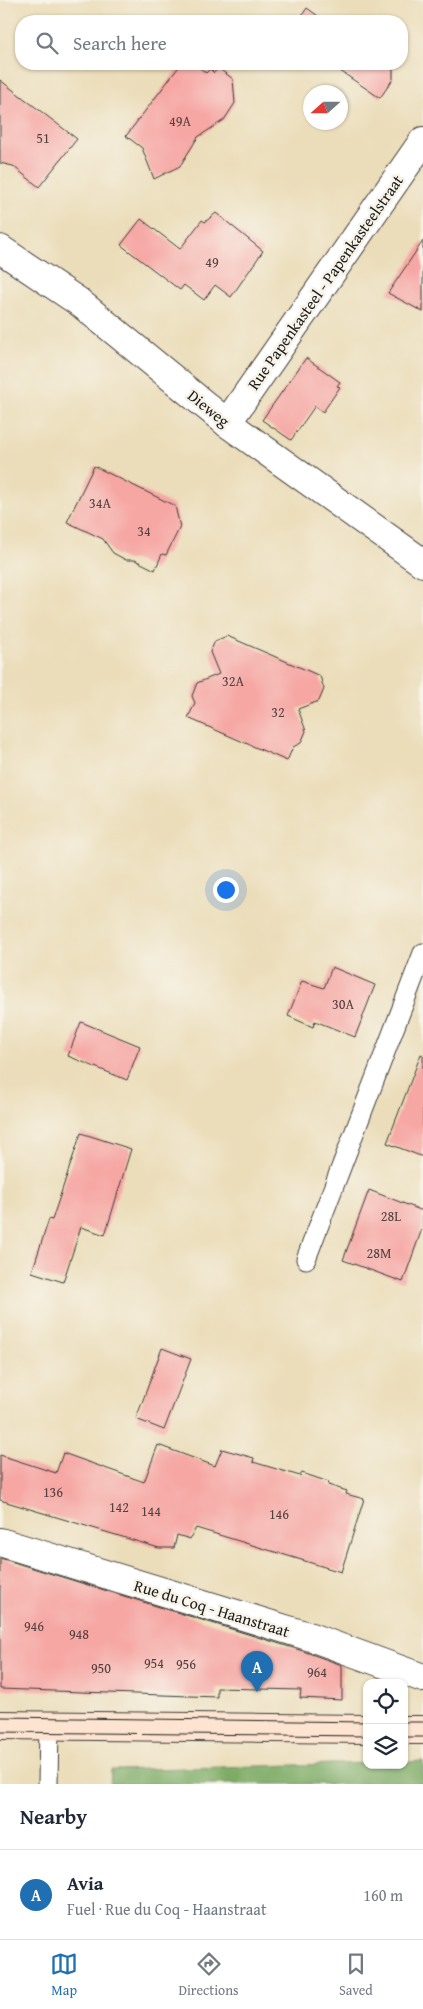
<!DOCTYPE html>
<html lang="en">
<head>
<meta charset="utf-8">
<style>
  body { margin:0; font-family:"Gentium Book Plus",serif; background:#f6f6f7; color:#1f2937 }
  .controls { position:absolute; right:15px; bottom:15px; display:grid; overflow:hidden; border-radius:10px; box-shadow:0 1px 4px #0004 }
  .controls button { width:45px; height:45px; display:grid; place-items:center; padding:0; border:0; border-bottom:1px solid #e0e1e3; background:#fff; color:#1f2937; font:25px sans-serif }
  .compass { position:absolute; left:303px; top:85px; width:45px; height:45px; border-radius:50%; background:#fff; box-shadow:0 1px 4px #0004; rotate:249deg }
  .you { position:absolute; left:225px; top:889px; width:18px; height:18px; margin:-12px; border:4px solid #fff; border-radius:50%; background:#1a73e8; box-shadow:0 0 0 8px #1a73e833 }
  .badge { display:grid; place-items:center; width:32px; height:32px; border-radius:50%; background:#1f6fb2; color:#fff; font-size:16px; font-weight:700 }
  .pin { position:absolute; translate:-50% -41px; filter:drop-shadow(0 1px 2px #0008) }
  .pin::after { content:''; position:absolute; top:26px; width:18px; height:15px; background:inherit; clip-path:polygon(0 0,100% 0,50% 100%) }
  .list { margin:0; padding:0; list-style:none }
  h2 { display:flex; justify-content:space-between; align-items:center; height:65px; margin:0; padding:0 20px; font-size:21px }
  h2 small { font-size:16px; font-weight:400; color:#747a83 }
  .list li { display:grid; grid-template-columns:32px 1fr auto; gap:15px; align-items:center; box-sizing:border-box; height:90px; padding:0 20px; border-top:1px solid #e0e1e3 }
  .list b { display:block; font-size:19px; white-space:nowrap }
  .list p { margin:0; font-size:16px; white-space:nowrap; color:#747a83 }
  .list em { font-size:16px; font-style:normal; color:#747a83 }
  .icon { flex:none; width:28px; height:28px; fill:none; stroke:currentColor; stroke-width:2; stroke-linecap:round; stroke-linejoin:round }
  .map { position:relative; flex:none; width:423px; height:1784px; overflow:hidden }
  .search { position:absolute; background:#fff; box-shadow:0 1px 4px #0004; left:15px; right:15px; top:15px; height:55px; display:flex; align-items:center; gap:12px; box-sizing:border-box; padding:0 18px; border-radius:20px; color:#747a83; font-size:19px }
  .sheet { height:155px; background:#fff }
  nav { display:flex; justify-content:space-around; align-items:center; box-sizing:border-box; height:70px; border-top:1px solid #e0e1e3; background:#fff; font-size:14px; color:#747a83 }
  nav a { display:grid; justify-items:center; gap:2px }
  nav .on { color:#1f6fb2 }
  .map>svg:first-child { display:block }
  .forest { fill:#7aaa64; stroke:#4b6340 }
  .building { fill:#f6a7a4 }
  .lines { fill:none; stroke-linecap:round; stroke-linejoin:round }
  .service-casing { stroke:#3b3934; stroke-width:21 }
  .minor-casing { stroke:#3b3934; stroke-width:30 }
  .tertiary-casing { stroke:#3b3934; stroke-width:30 }
  .secondary-casing { stroke:#3b3934; stroke-width:30 }
  .service { stroke:#fff; stroke-width:19 }
  .minor { stroke:#fff; stroke-width:28 }
  .tertiary { stroke:#fff; stroke-width:28 }
  .secondary { stroke:#fde4d1; stroke-width:28 }
  .tram { stroke:#1c1c1c; stroke-width:1 }
  .labels { text-anchor:middle; stroke-width:5; stroke-linejoin:round; paint-order:stroke }
  .number-label { font-size:14px; fill:#523f3e }
  .street-label { font-size:16px; fill:#1c1c1c; stroke:#f7f3e8 }
</style>
</head>
<body>
<div class="map">
<svg width="423" height="1784" viewBox="0 0 423 1784">
  <rect width="100%" height="100%" fill="#f7f3e8"/>
  <filter id="ink" filterUnits="userSpaceOnUse"><feTurbulence type="fractalNoise" baseFrequency=".02" numOctaves="2"/><feDisplacementMap in="SourceGraphic" scale="10" xChannelSelector="R" yChannelSelector="G"/><feConvolveMatrix kernelMatrix="1 2 1 2 8 2 1 2 1" color-interpolation-filters="sRGB"/></filter>
  <filter id="wash" filterUnits="userSpaceOnUse"><feTurbulence type="fractalNoise" baseFrequency=".0096" numOctaves="4" result="noise"/><feDisplacementMap in="SourceGraphic" scale="20" xChannelSelector="R" yChannelSelector="G"/><feGaussianBlur stdDeviation="1.12" result="paint"/><feColorMatrix in="noise" values="0 0 0 0 0 0 0 0 0 0 0 0 0 0 0 0 0 1.4 0 .05"/><feComposite in="paint" operator="in"/></filter>
  <g filter="url(#wash)">
    <rect width="100%" height="100%" fill="#ebddb9"/>
    <polygon class="forest" points="423,1761 423,1784 110,1784 111,1770 367,1763 367,1765 404,1765 404,1762"/>
    <g id="blocks">
      <g class="building">
        <polygon points="307,8 325,21 298,21"/>
        <polygon points="181,64 195,64 206,73 210,69 214,73 218,68 233,79 235,103 224,120 198,137 180,166 154,179 142,148 126,136"/>
        <polygon points="330,64 386,64 393,69 393,79 380,98"/>
        <polygon points="0,80 77,139 39,187 13,166 0,163"/>
        <polygon points="216,213 263,251 231,297 215,285 204,300 184,285 180,290 121,245 141,219 180,249 202,220 205,222"/>
        <polygon points="423,241 423,312 388,293"/>
        <polygon points="306,358 340,382 337,386 340,387 323,412 315,406 291,440 262,420"/>
        <polygon points="94,466 175,506 180,527 166,555 162,554 155,570 135,560 126,560 113,553 103,539 67,522"/>
        <polygon points="227,636 320,676 324,689 319,701 298,709 306,731 301,743 293,747 287,761 188,718 195,703 192,696 197,683 219,674 210,652 215,641"/>
        <polygon points="332,967 375,985 355,1037 315,1021 313,1027 288,1016 302,981 324,988"/>
        <polygon points="81,1022 140,1046 127,1080 68,1056"/>
        <polygon points="421,1054 423,1055 423,1157 387,1143"/>
        <polygon points="81,1133 131,1149 105,1235 81,1227 63,1282 32,1272 49,1219 52,1220"/>
        <polygon points="369,1190 423,1211 423,1226 403,1282 343,1260"/>
        <polygon points="162,1348 191,1359 164,1430 136,1419"/>
        <polygon points="158,1445 215,1466 222,1449 254,1458 253,1462 300,1476 302,1473 329,1482 328,1485 347,1491 346,1494 364,1499 341,1572 196,1528 190,1539 177,1535 174,1548 159,1548 0,1500 0,1455 56,1473 63,1453 144,1482"/>
        <polygon points="0,1558 303,1651 342,1665 342,1700 300,1698 301,1690 217,1688 217,1697 0,1689"/>
      </g>
    </g>
  </g>
  <g filter="url(#ink)">
    <use href="#blocks" fill-opacity="0" stroke="#3b3934" stroke-width="1"/>
    <g class="lines">
      <defs>
        <g id="service">
          <polyline points="306,1259 423,953"/>
          <polyline points="48,1784 49,1726"/>
        </g>
        <g id="minor">
          <polyline points="227,423 423,141"/>
          <polyline points="0,1542 308,1636 423,1678"/>
        </g>
        <polyline id="tertiary" points="0,249 79,302 227,423 423,563"/>
        <g id="secondary">
          <polyline points="0,1725 367,1729"/>
          <polyline points="404,1730 423,1730"/>
        </g>
      </defs>
      <use href="#service" class="service-casing"/>
      <use href="#minor" class="minor-casing"/>
      <use href="#tertiary" class="tertiary-casing"/>
      <use href="#secondary" class="secondary-casing"/>
      <use href="#service" class="service"/>
      <use href="#minor" class="minor"/>
      <use href="#tertiary" class="tertiary"/>
      <use href="#secondary" class="secondary"/>
      <g class="tram">
        <polyline points="0,1717 367,1722"/>
        <polyline points="404,1722 423,1722"/>
        <polyline points="0,1732 367,1736"/>
        <polyline points="404,1737 423,1737"/>
      </g>
    </g>
  </g>
  <g class="labels">
    <g class="number-label">
      <text x="180" y="126">49A</text>
      <text x="43" y="143">51</text>
      <text x="212" y="267">49</text>
      <text x="100" y="508">34A</text>
      <text x="144" y="536">34</text>
      <text x="233" y="686">32A</text>
      <text x="278" y="717">32</text>
      <text x="343" y="1009">30A</text>
      <text x="391" y="1221">28L</text>
      <text x="379" y="1258">28M</text>
      <text x="53" y="1497">136</text>
      <text x="119" y="1512">142</text>
      <text x="151" y="1516">144</text>
      <text x="279" y="1519">146</text>
      <text x="34" y="1631">946</text>
      <text x="79" y="1639">948</text>
      <text x="154" y="1668">954</text>
      <text x="186" y="1669">956</text>
      <text x="101" y="1673">950</text>
      <text x="317" y="1677">964</text>
    </g>
    <g class="street-label">
      <text transform="translate(325 282) rotate(-55)" y="6">Rue Papenkasteel - Papenkasteelstraat</text>
      <text transform="translate(209 408) rotate(39)" y="6">Dieweg</text>
      <text transform="translate(212 1608) rotate(17)" y="6">Rue du Coq - Haanstraat</text>
    </g>
  </g>
</svg>
<div class="controls">
<button><svg class="icon" aria-label="locate" viewBox="0 0 24 24"><circle cx="12" cy="12" r="6"/><path d="M12 2v4M12 18v4M2 12h4M18 12h4"/></svg></button>
<button><svg class="icon" aria-label="layers" viewBox="0 0 24 24"><path d="M12 4l9 5-9 5-9-5zM3 14l9 5 9-5"/></svg></button>
</div>
<svg class="compass" viewBox="-18 -18 36 36"><path d="M0-13l5 13h-10z" fill="#e53935"/><path d="M0 13l5-13h-10z" fill="#747a83"/></svg>
<div class="you"></div>
<div class="pin badge" style="left:257px;top:1692px">A</div>
<div class="search"><svg class="icon" aria-label="search" viewBox="0 0 24 24"><circle cx="10" cy="10" r="6"/><path d="M15 15l6 6"/></svg>Search here</div>
</div>
<section class="sheet">
<h2>Nearby<small></small></h2>
<ul class="list">
<li><span class="badge">A</span><div><b>Avia</b><p>Fuel · Rue du Coq - Haanstraat</p></div><em>160 m</em></li>
</ul>
</section>
<nav>
<a class="on"><svg class="icon" aria-label="map" viewBox="0 0 24 24"><path d="M3 6l6-2 6 2 6-2v14l-6 2-6-2-6 2zM9 4v14M15 6v14"/></svg>Map</a>
<a><svg class="icon" aria-label="directions" viewBox="0 0 24 24"><path d="M12 3l9 9-9 9-9-9zM9 14v-3h6M13 9l2 2-2 2"/></svg>Directions</a>
<a><svg class="icon" aria-label="saved" viewBox="0 0 24 24"><path d="M7 4h10v16l-5-4-5 4z"/></svg>Saved</a>
</nav>
</body>
</html>
